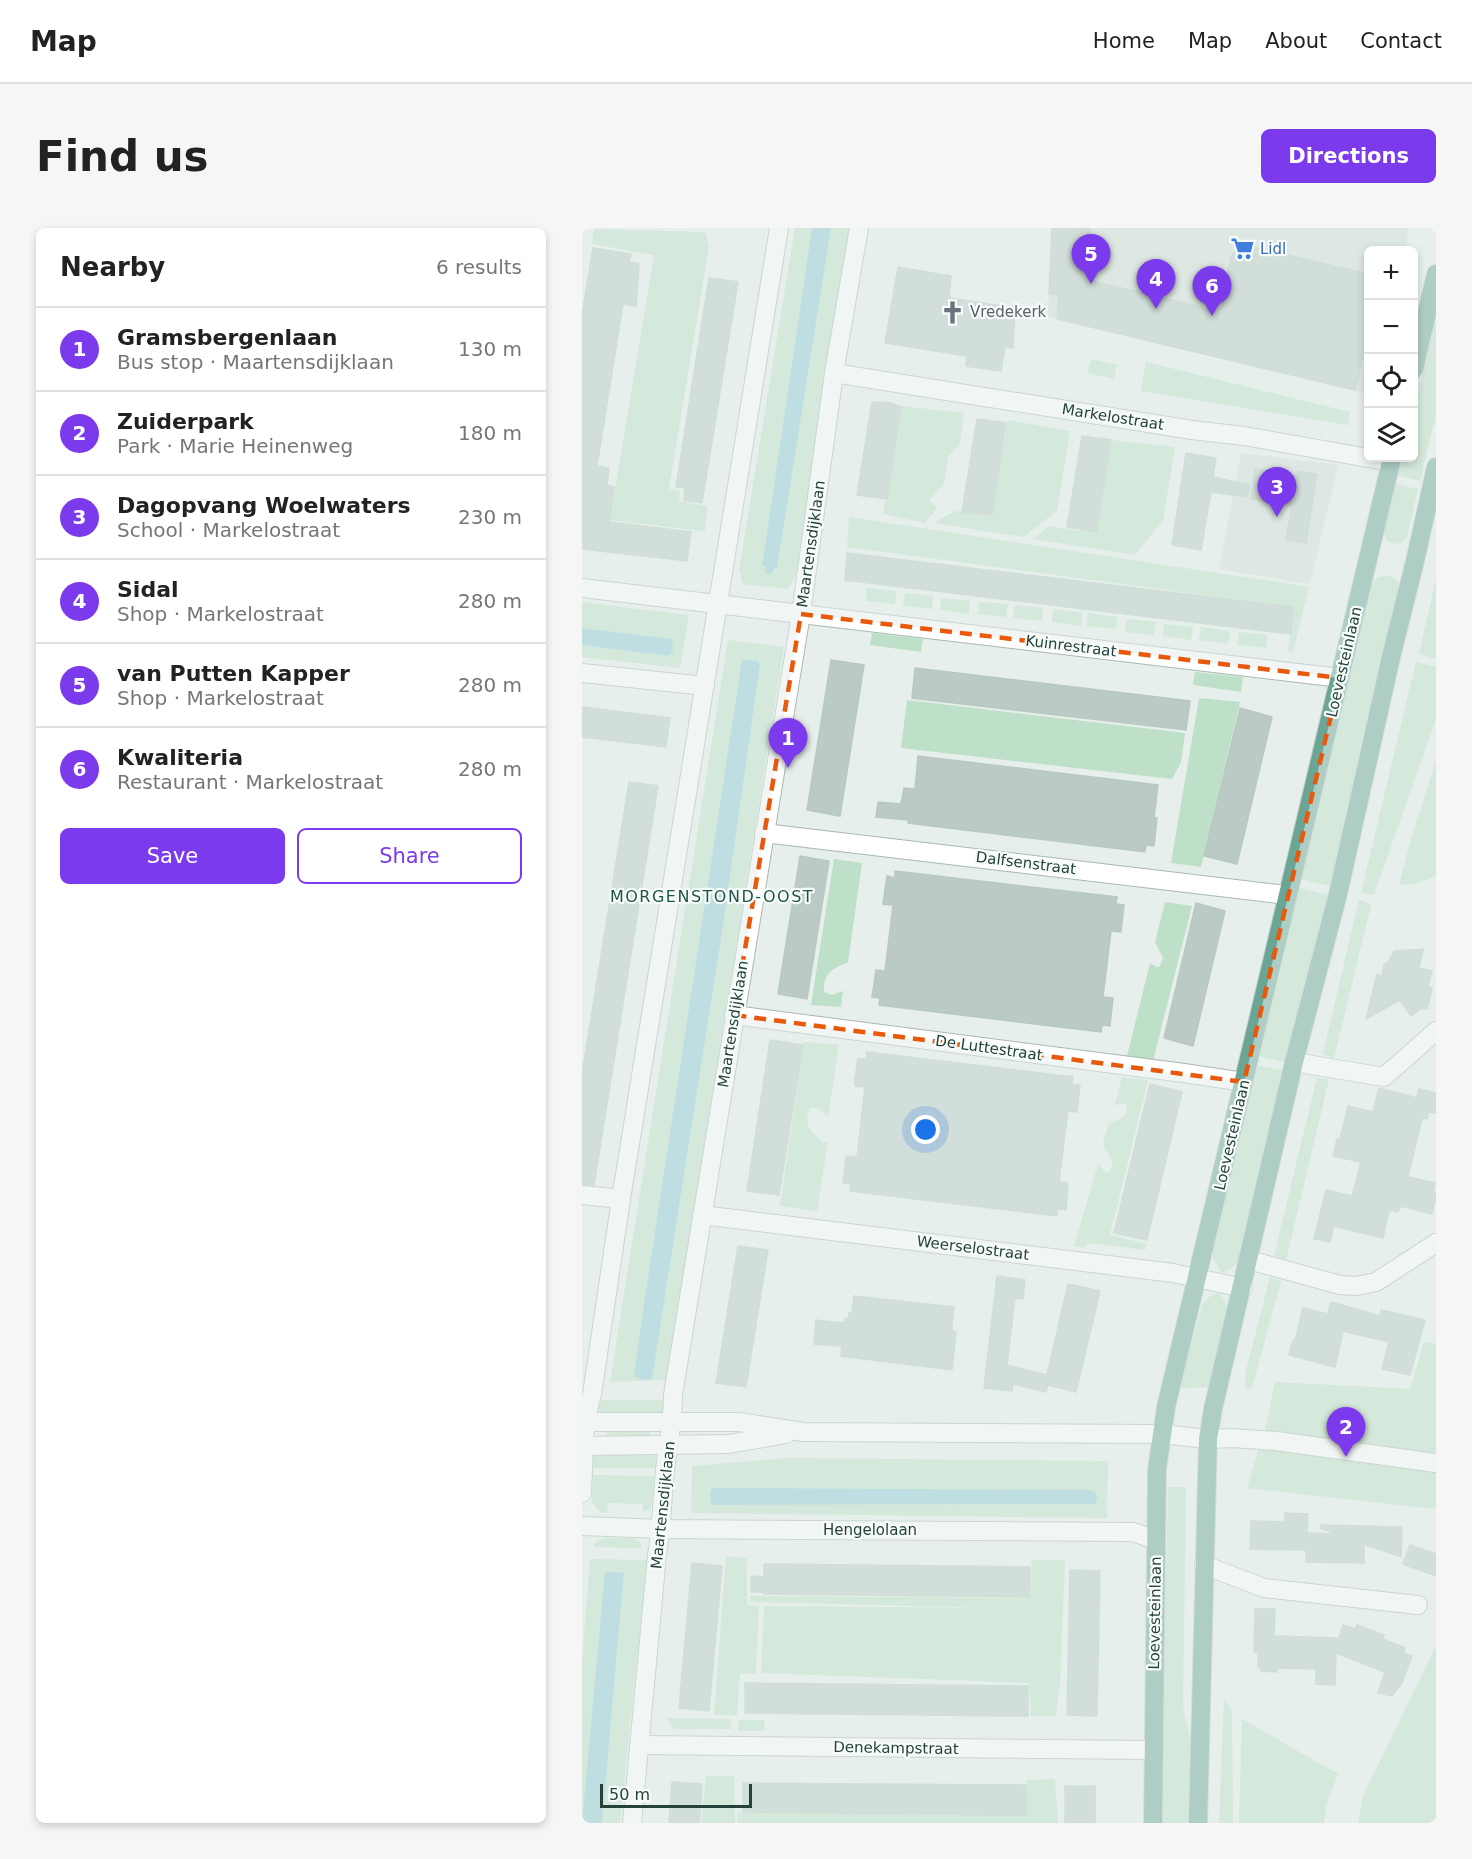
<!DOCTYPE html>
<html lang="en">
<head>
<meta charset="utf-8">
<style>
  body { margin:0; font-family:"DejaVu Sans",sans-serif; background:#f6f6f6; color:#222 }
  .controls { position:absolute; right:18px; top:18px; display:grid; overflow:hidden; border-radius:9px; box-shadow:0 3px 9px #0003 }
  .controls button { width:54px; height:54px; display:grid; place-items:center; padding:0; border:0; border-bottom:2px solid #e0e0e0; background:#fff; color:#222; font:30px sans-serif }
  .scale { position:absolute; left:18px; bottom:15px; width:152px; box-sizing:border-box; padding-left:6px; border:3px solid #24423a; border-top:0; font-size:16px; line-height:21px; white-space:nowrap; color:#24423a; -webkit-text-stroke:4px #f7fbf9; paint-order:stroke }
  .you { position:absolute; left:344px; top:902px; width:21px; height:21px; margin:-15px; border:4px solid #fff; border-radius:50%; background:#1a73e8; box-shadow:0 0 0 9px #1a73e833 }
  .badge { display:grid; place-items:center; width:39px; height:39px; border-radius:50%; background:#7c3aed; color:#fff; font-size:20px; font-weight:700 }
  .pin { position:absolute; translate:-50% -50px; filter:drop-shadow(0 2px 3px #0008) }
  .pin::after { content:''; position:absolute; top:32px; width:21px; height:18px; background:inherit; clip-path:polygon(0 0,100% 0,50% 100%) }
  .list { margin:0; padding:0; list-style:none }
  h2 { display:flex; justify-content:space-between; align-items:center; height:78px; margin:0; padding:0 24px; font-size:26px }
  h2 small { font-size:20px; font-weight:400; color:#767676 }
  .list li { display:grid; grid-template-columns:39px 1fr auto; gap:18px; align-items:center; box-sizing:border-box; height:84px; padding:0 24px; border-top:2px solid #e0e0e0 }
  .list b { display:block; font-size:22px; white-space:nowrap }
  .list p { margin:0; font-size:20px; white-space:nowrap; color:#767676 }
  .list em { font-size:20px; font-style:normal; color:#767676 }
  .actions { display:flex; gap:12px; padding:18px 24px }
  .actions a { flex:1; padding:14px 0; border:2px solid #7c3aed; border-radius:9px; text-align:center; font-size:21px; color:#7c3aed }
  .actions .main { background:#7c3aed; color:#fff }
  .icon { flex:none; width:33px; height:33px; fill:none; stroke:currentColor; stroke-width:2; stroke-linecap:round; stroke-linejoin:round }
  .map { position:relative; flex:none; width:854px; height:1595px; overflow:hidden; border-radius:9px }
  header { display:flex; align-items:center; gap:36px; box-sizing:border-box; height:84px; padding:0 30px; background:#fff; border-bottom:2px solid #e0e0e0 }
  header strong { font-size:28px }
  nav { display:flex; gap:33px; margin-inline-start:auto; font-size:21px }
  .intro { display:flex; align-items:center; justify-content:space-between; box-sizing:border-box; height:144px; padding:0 36px }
  h1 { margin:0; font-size:42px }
  .button { padding:15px 27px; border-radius:9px; background:#7c3aed; color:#fff; font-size:21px; font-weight:700 }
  main { display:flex; gap:36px; padding:0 36px }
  aside { flex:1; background:#fff; border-radius:9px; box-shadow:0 3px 9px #0003 }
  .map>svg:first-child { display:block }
  .built { fill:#d4dfda }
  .green { fill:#bfe0c8; fill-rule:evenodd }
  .water { fill:#8ec9d4 }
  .building { fill:#bbcac4; stroke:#b8c9c2; stroke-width:1.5 }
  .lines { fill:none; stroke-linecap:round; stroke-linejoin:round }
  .minor-casing { stroke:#a8b8b2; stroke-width:20 }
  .major-casing { stroke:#c2cac8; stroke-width:20 }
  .minor { stroke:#fff; stroke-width:18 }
  .major { stroke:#6aa596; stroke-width:18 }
  .marked { fill:none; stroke:#e8590c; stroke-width:4.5; stroke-dasharray:12 8; stroke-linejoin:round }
  .labels { text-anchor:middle; stroke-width:4.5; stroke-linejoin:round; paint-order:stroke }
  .shop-label { font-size:15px; fill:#366cbe; stroke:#f7fbf9; text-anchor:start }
  .worship-label { font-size:15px; fill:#5b616d; stroke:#f7fbf9; text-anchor:start }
  .street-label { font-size:15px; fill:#24423a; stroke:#f7fbf9 }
  .neighbourhood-label { font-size:16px; letter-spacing:1.5px; fill:#1f5548; stroke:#f7fbf9 }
</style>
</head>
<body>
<header>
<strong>Map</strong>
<nav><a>Home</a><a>Map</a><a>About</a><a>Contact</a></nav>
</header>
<div class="intro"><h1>Find us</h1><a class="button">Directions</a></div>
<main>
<aside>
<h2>Nearby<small>6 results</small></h2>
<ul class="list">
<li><span class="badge">1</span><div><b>Gramsbergenlaan</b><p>Bus stop · Maartensdijklaan</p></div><em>130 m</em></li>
<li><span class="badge">2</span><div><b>Zuiderpark</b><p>Park · Marie Heinenweg</p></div><em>180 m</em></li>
<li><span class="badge">3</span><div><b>Dagopvang Woelwaters</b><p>School · Markelostraat</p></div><em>230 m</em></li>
<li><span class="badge">4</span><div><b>Sidal</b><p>Shop · Markelostraat</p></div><em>280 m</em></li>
<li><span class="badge">5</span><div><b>van Putten Kapper</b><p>Shop · Markelostraat</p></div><em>280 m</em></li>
<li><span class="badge">6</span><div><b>Kwaliteria</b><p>Restaurant · Markelostraat</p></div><em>280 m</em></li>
</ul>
<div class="actions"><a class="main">Save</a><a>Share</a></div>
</aside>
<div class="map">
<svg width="854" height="1595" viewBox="0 0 854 1595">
  <rect width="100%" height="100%" fill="#e6efeb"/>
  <g class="built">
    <polygon points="470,0 827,0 823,22 786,22 786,166 466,89"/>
    <polygon points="659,225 756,237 728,356 637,341"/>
  </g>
  <g class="green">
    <polygon points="213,0 230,0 180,338 194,340 249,0 268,0 214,348 206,361 161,356 157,342"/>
    <polygon points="12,1 123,4 127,18 87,261 98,263 97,273 125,278 123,303 0,289 0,270 31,274 72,27 10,16"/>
    <polygon points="854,89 854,187 838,253 815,247 820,230 832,230 832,181"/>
    <polygon points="509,131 535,137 532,151 506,145"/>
    <polygon points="564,134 768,184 766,197 559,163"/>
    <polygon points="319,178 382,185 378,215 366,229 362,255 347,273 355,280 343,295 301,286"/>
    <polygon points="426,192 488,203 475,283 441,309 352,295 373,283 409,288"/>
    <polygon points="529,212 593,219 581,292 553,327 451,311 467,298 514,305"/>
    <polygon points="813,256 836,261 825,309 817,316 806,314 801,303"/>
    <polygon points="267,289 727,359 712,420 709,424 706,423 712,379 265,319"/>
    <polygon points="807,348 815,352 818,363 748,658 719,651 789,356 796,349"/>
    <polygon points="854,351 854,431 837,426"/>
    <polygon points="285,360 314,363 313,376 284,373"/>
    <polygon points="323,365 351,368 350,381 321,378"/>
    <polygon points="359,370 388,373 387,386 358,382"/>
    <polygon points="0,374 107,387 98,440 0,429 0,417 86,428 91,425 89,411 0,400"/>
    <polygon points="397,374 426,376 424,389 396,386"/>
    <polygon points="433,377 461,380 460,393 431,390"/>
    <polygon points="471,381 500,385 499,398 470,394"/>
    <polygon points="506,385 535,389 534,401 505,398"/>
    <polygon points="545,391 574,394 572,407 543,404"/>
    <polygon points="582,396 611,399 609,412 581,408"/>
    <polygon points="619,399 648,403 646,416 617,412"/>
    <polygon points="657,404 686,407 684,420 655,417"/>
    <polygon points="290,405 341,411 339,424 288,417"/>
    <path d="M146,412l56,7 -117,733 -57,2zM160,432l16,1 2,5 -37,260 -71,452 -11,2 4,-83z"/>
    <polygon points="834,434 854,439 854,491 792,667 779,665"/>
    <polygon points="613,444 661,449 659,464 611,457"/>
    <polygon points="617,470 658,474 619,639 589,635"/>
    <polygon points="325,472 603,505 599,534 590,551 319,520"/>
    <polygon points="854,532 854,648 832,656 817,657 828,615"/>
    <path d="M252,631l28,4 -14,99c-16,7 -25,11 -24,30l8,3 11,-4 -2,16 -30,-2z"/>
    <polygon points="717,660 746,667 706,835 676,828"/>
    <polygon points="777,671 789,677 752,830 741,826"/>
    <polygon points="583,674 610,678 570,837 544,832 568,735 575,739 578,738 581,730 573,714"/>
    <path d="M222,814l35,3 -11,72 -11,-9h-7c-8,16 2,25 14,35l4,-1 -11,69 -37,-5z"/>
    <polygon points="674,837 704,843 660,1030 653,1038 640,1045 631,1031 631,1020"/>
    <path d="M540,849l26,3 -38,155 36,9 -1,6 -56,-7 -6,5 -9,-2 24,-82 7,8h4c9,-11 -3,-18 -6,-29l6,-19c10,-4 18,-6 18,-19l-3,-1 -9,1z"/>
    <polygon points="735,850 747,851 704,1032 692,1028"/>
    <polygon points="688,1049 699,1053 670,1160 663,1160 664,1143"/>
    <polygon points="636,1065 643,1073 646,1085 630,1159 597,1160 621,1075 627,1069"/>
    <polygon points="842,1114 854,1116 854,1281 665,1260 684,1197 693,1154 828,1161"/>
    <polygon points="17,1172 84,1172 82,1183 77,1186 20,1186 16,1182"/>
    <polygon points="31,1199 67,1202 68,1208 27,1210 24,1204"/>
    <polygon points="14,1226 72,1227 76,1230 75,1238 73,1240 15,1240 10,1238 11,1229"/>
    <path d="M208,1230l318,3 -1,57 -416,-5 1,-47zM128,1267l385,9 -383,1z"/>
    <polygon points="11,1247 72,1248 70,1275 68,1281 61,1284 61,1276 26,1275 25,1285 18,1284 10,1274"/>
    <polygon points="586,1259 604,1259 601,1479 610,1521 609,1595 579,1595"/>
    <polygon points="23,1310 51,1310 59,1315 60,1320 12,1319 13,1314"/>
    <polygon points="144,1328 165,1330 165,1377 177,1378 174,1445 158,1446 155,1487 132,1487"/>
    <polygon points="8,1331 65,1332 38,1595 20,1595 42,1346 24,1344 0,1595 0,1435"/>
    <polygon points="450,1332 483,1332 478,1455 474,1488 449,1488 447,1455 179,1445 182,1378 416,1380 168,1374 168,1368 449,1370"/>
    <polygon points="854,1418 854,1595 776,1595 781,1568"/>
    <polygon points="642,1473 650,1481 651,1595 637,1595"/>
    <polygon points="84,1490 149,1491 149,1501 92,1501"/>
    <polygon points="660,1491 756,1546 744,1578 742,1595 657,1595"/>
    <polygon points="157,1492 182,1492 183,1503 156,1503"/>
    <polygon points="124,1548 152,1548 153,1595 119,1595"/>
    <polygon points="473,1551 476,1595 155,1595 156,1585 443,1587 445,1552"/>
  </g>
  <g class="water">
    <polygon points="230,0 249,0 195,340 192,340 189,346 183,345 183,338 180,338"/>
    <polygon points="0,400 90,411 91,425 86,428 0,417"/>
    <polygon points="160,431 176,433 178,437 141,698 70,1151 59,1152 52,1148 63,1069"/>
    <polygon points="130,1260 506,1262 513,1264 515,1269 513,1276 129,1277 128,1267"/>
    <polygon points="23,1344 42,1345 20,1595 0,1595"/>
  </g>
  <g class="building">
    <polygon points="470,0 508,0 506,52 636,83 650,26 664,17 786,46 786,107 773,162 475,91 477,67 467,66"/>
    <polygon points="11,20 49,26 47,34 57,36 54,78 41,76 15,238 27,240 25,257 32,259 27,294 109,304 105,333 0,321 0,87"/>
    <polygon points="316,39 369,48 367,70 433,80 431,120 423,119 419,143 384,138 385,128 303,115"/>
    <polygon points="127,50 156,54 120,275 102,272 103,260 94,259"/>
    <polygon points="290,174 309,175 319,179 305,271 275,267"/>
    <polygon points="395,191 424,195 410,287 380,284"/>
    <polygon points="500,208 529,212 514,304 485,299"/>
    <polygon points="604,225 634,230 631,249 668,257 665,269 629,264 619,322 590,317"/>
    <polygon points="673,241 715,248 716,243 735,246 724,315 704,312 710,278 669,271"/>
    <polygon points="265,325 711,379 709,406 263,352"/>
    <polygon points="249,432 282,437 258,588 225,582"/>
    <polygon points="333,440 608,473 604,502 330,470"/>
    <polygon points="0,479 88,490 84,519 0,509"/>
    <polygon points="658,480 690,489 655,636 622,628"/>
    <polygon points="336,528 576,557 572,590 575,590 572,618 564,617 563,624 326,595 326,592 294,589 296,574 319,576 322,560 333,561"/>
    <polygon points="47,554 76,558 12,957 0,956 0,846"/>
    <polygon points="218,628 247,633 225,771 196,766"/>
    <polygon points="313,643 535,669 534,676 542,677 539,704 529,703 521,769 531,770 528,798 520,797 519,804 297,777 298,770 290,769 294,742 303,743 311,677 301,676 305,648 313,650"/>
    <polygon points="614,675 643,683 611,818 582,810"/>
    <polygon points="841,721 837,740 850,743 846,759 850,760 845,781 840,780 829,788 818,772 784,791 795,746 800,748 802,737 807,733 812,723"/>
    <polygon points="188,812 221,817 197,967 165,963"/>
    <polygon points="285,824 491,849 490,856 498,857 495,884 486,883 477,953 486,955 484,982 475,981 475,988 268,963 269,956 261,955 264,928 275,929 283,859 273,858 273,851 276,831 284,831"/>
    <polygon points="568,856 600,864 565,1012 532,1005"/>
    <polygon points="797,860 835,870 837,861 854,865 854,885 847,884 845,891 840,890 826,949 853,955 851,965 854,966 854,969 850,986 819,978 816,984 807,982 801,1010 752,998 748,1014 732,1011 744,962 770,968 779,934 751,928 755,911 758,911 766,878 791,884"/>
    <polygon points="156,1018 186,1022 164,1159 134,1155"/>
    <polygon points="415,1048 443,1052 441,1071 433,1070 425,1137 465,1147 486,1056 518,1063 494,1164 466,1157 464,1164 431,1156 430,1163 402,1160"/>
    <polygon points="272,1068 372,1079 370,1097 370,1103 374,1104 370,1142 259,1128 260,1118 232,1116 234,1092 263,1095 263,1090 267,1091 267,1085 270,1085"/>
    <polygon points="749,1074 798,1088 799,1082 843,1092 828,1147 800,1141 807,1114 761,1103 753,1139 707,1127 711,1112 713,1113 721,1080 746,1086"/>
    <polygon points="703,1285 726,1286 725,1305 755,1306 738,1300 739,1297 820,1299 819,1329 782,1316 782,1335 724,1334 724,1322 668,1321 669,1293 703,1294"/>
    <polygon points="828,1317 854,1326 854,1348 821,1336"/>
    <polygon points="110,1335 140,1338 127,1483 97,1480"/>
    <polygon points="182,1336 448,1339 448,1369 182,1366 182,1364 169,1364 169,1348 182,1349"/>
    <polygon points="488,1342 518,1343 515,1488 485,1487"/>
    <polygon points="673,1381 693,1381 692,1408 757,1410 761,1397 773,1401 775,1397 802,1407 801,1411 823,1420 821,1425 830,1428 820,1455 810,1468 796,1465 803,1444 754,1425 753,1457 734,1456 734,1441 695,1440 695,1444 679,1443 679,1439 676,1439 676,1424 672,1424"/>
    <polygon points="163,1455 446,1458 446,1488 163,1485"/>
    <polygon points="90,1554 120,1556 117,1595 87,1595"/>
    <polygon points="161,1555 444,1557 444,1587 161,1584"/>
    <rect x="483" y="1558" width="30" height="37"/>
  </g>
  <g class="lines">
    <defs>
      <g id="minor">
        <polyline points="252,145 610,202 662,208 809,234"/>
        <polyline points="0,360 758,450"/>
        <polyline points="0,445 123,458"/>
        <polyline points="182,605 705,667"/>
        <polyline points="152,787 602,845 662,854"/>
        <polyline points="712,834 802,849 854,803"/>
        <polyline points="0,967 39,971"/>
        <polyline points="120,987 591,1045 661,1060"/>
        <polyline points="667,1032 758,1057 774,1058 794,1054 854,1015"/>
        <polyline points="0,1194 157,1194 221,1204 580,1206 626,1211 650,1210 694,1213 854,1235"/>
        <polyline points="0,1218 147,1216 204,1206"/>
        <polyline points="0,1265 3,1194 10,1166 39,971 197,0"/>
        <polyline points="0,1298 80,1301 551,1304 574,1312"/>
        <polyline points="622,1337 682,1360 836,1377"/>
        <polyline points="57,1517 571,1522"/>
        <path d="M50,1595l25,-268c5,-28 5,-56 8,-85 3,-25 8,-49 8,-75l128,-781 33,-241 25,-145"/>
      </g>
      <g id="major">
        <polyline points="832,141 854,46"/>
        <polyline points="571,1595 575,1241 584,1179 810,230"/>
        <polyline points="616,1595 626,1211 631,1181 712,834 756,666 810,425 833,333 854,239"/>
      </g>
    </defs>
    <use href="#minor" class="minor-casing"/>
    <use href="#major" class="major-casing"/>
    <use href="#minor" class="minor"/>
    <use href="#major" class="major"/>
  </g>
  <path d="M0 0H854V1595H0ZM219,386l539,64 -96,404 -510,-67z" fill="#e6efeb" fill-opacity=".55" fill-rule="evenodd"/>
  <path class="marked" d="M219,386l539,64 -96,404 -510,-67z"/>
  <defs>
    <symbol id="supermarket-bare" viewBox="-9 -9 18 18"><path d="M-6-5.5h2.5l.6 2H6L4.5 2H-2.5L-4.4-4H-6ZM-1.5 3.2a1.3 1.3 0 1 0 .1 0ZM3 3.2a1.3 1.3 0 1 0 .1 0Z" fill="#3f7fe0" stroke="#f7fbf9" stroke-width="2.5" paint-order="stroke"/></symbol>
    <symbol id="church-bare" viewBox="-9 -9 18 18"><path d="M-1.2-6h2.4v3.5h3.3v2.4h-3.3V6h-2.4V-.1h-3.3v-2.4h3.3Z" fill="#6b7280" stroke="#f7fbf9" stroke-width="2.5" paint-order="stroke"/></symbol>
  </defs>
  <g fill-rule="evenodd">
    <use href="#supermarket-bare" x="644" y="4" width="33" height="33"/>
    <use href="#church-bare" x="354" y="68" width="33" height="33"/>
  </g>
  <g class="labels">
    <g class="shop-label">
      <text x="678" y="26">Lidl</text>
    </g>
    <g class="worship-label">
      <text x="388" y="89">Vredekerk</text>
    </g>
    <g class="street-label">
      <text transform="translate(531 189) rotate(9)" y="5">Markelostraat</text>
      <text transform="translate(229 316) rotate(-82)" y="5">Maartensdijklaan</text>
      <text transform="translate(489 418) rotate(7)" y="5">Kuinrestraat</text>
      <text transform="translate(762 434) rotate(-77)" y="5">Loevesteinlaan</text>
      <text transform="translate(444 635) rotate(7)" y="5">Dalfsenstraat</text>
      <text transform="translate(151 796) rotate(-81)" y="5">Maartensdijklaan</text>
      <text transform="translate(407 820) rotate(8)" y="5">De Luttestraat</text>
      <text transform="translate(650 907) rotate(-77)" y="5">Loevesteinlaan</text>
      <text transform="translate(391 1020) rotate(7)" y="5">Weerselostraat</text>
      <text transform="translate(81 1277) rotate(-84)" y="5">Maartensdijklaan</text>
      <text x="288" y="1307">Hengelolaan</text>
      <text transform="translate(573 1385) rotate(-89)" y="5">Loevesteinlaan</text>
      <text transform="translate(314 1520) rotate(1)" y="5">Denekampstraat</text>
    </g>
    <g class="neighbourhood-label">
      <text x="130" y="674">MORGENSTOND-OOST</text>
    </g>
  </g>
</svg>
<div class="controls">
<button>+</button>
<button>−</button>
<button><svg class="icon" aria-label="locate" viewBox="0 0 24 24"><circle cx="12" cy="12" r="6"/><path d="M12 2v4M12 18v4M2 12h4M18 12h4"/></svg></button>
<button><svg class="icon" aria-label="layers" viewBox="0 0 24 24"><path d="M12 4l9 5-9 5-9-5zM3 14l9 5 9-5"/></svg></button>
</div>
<div class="scale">50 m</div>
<div class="you"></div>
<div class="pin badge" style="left:206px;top:540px">1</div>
<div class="pin badge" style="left:764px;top:1229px">2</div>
<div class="pin badge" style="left:695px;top:289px">3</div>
<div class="pin badge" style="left:574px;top:81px">4</div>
<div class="pin badge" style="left:509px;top:56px">5</div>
<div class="pin badge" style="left:630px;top:88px">6</div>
</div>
</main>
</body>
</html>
